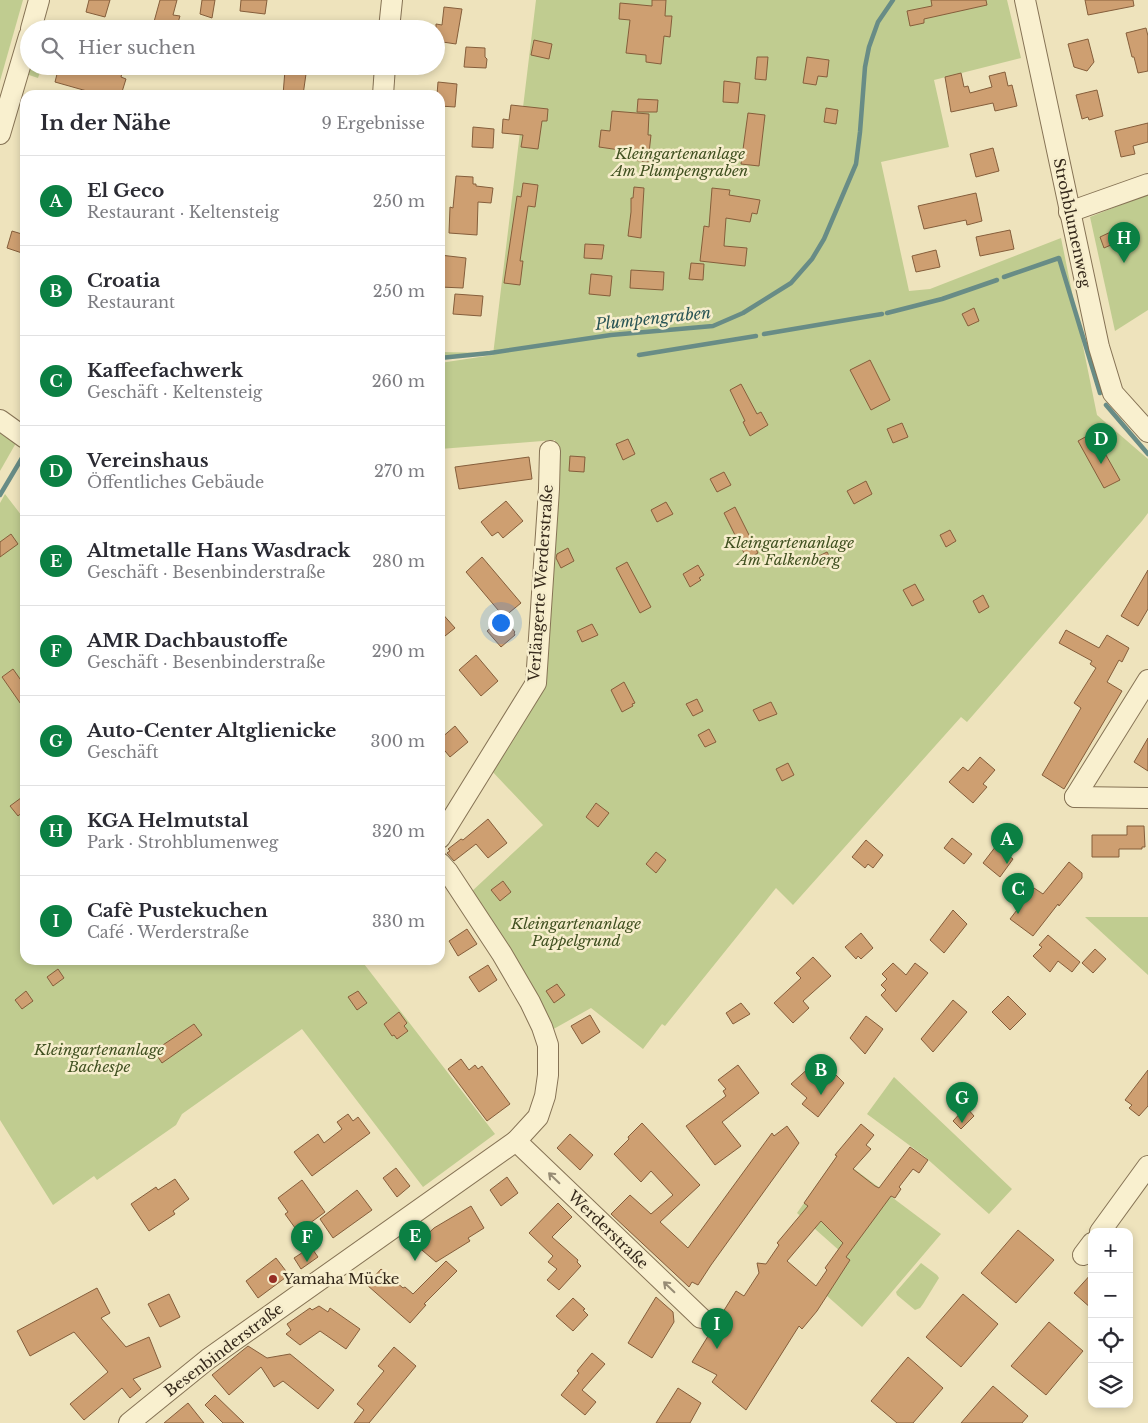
<!DOCTYPE html>
<html lang="de">
<head>
<meta charset="utf-8">
<style>
  body { margin:0; font-family:"Libre Baskerville",serif; background:#f7f7f7; color:#2b2b33 }
  .controls { position:absolute; right:15px; bottom:15px; display:grid; overflow:hidden; border-radius:10px; box-shadow:0 2px 8px #0003 }
  .controls button { width:45px; height:45px; display:grid; place-items:center; padding:0; border:0; border-bottom:1px solid #e1e1e2; background:#fff; color:#2b2b33; font:25px sans-serif }
  .you { position:absolute; left:500px; top:622px; width:18px; height:18px; margin:-12px; border:4px solid #fff; border-radius:50%; background:#1a73e8; box-shadow:0 0 0 8px #1a73e833 }
  .badge { display:grid; place-items:center; width:32px; height:32px; border-radius:50%; background:#0b8043; color:#fff; font-size:16px; font-weight:700 }
  .pin { position:absolute; translate:-50% -41px; filter:drop-shadow(0 1px 2px #0008) }
  .pin::after { content:''; position:absolute; top:26px; width:18px; height:15px; background:inherit; clip-path:polygon(0 0,100% 0,50% 100%) }
  .list { margin:0; padding:0; list-style:none }
  h2 { display:flex; justify-content:space-between; align-items:center; height:65px; margin:0; padding:0 20px; font-size:21px }
  h2 small { font-size:16px; font-weight:400; color:#7c7c81 }
  .list li { display:grid; grid-template-columns:32px 1fr auto; gap:15px; align-items:center; box-sizing:border-box; height:90px; padding:0 20px; border-top:1px solid #e1e1e2 }
  .list b { display:block; font-size:19px; white-space:nowrap }
  .list p { margin:0; font-size:16px; white-space:nowrap; color:#7c7c81 }
  .list em { font-size:16px; font-style:normal; color:#7c7c81 }
  .icon { flex:none; width:28px; height:28px; fill:none; stroke:currentColor; stroke-width:2; stroke-linecap:round; stroke-linejoin:round }
  .map { position:relative; flex:none; width:1148px; height:1423px; overflow:hidden }
  .search { position:absolute; background:#fff; box-shadow:0 2px 8px #0003; left:20px; top:20px; width:425px; height:55px; display:flex; align-items:center; gap:12px; box-sizing:border-box; padding:0 18px; border-radius:28px; color:#7c7c81; font-size:19px }
  .panel { position:absolute; background:#fff; box-shadow:0 2px 8px #0003; left:20px; top:90px; width:425px; height:875px; border-radius:15px }
  .map>svg:first-child { display:block }
  .green { fill:#c0cc90 }
  .lines { fill:none; stroke-linecap:round; stroke-linejoin:round }
  .stream { stroke:#688c86; stroke-width:4.5 }
  .building { fill:#ce9f71; stroke:#855e3b; fill-rule:evenodd }
  .minor-casing { stroke:#867355; stroke-width:22 }
  .minor { stroke:#f9f0cf; stroke-width:20 }
  .oneway { stroke:#978c75 }
  .poi-dot { fill:#962d24; stroke:#f6edcc; stroke-width:2 }
  .labels { text-anchor:middle; stroke-width:5; stroke-linejoin:round; paint-order:stroke }
  .park-label { font-size:15px; font-style:italic; fill:#415121; stroke:#f6edcc }
  .street-label { font-size:15px; fill:#35291b; stroke:#f6edcc }
  .poi-label { font-size:15px; fill:#35291b; stroke:#f6edcc; text-anchor:start }
  .water-label { font-size:16px; font-style:italic; fill:#295455; stroke:#f6edcc }
</style>
</head>
<body>
<div class="map">
<svg width="1148" height="1423" viewBox="0 0 1148 1423">
  <rect width="100%" height="100%" fill="#eee3bc"/>
  <g class="green">
    <polygon points="0,0 23,0 0,81"/>
    <polygon points="536,0 1007,0 1021,58 934,80 949,147 881,162 909,291 930,289 1061,238 1097,415 1148,459 1148,513 1142,521 967,722 961,717 793,905 776,888 665,1026 662,1024 643,1049 591,1008 550,1031 470,893 543,825 490,769 538,695 557,469 555,440 440,449 440,363 493,355"/>
    <polygon points="29,66 42,66 38,78 29,75 27,72"/>
    <polygon points="1148,194 1148,310 1115,331 1090,217"/>
    <polygon points="440,352 490,353 440,358"/>
    <polygon points="0,431 16,443 0,471"/>
    <polygon points="5,494 25,520 25,960 361,960 495,1134 423,1187 302,1029 182,1114 176,1125 97,1180 94,1176 53,1205 0,1120 0,503"/>
    <polygon points="1085,917 1148,917 1148,975"/>
    <polygon points="894,1077 1012,1189 989,1214 924,1156 867,1114"/>
    <polygon points="837,1156 941,1234 862,1327 826,1295 850,1260 797,1213"/>
    <polygon points="921,1263 937,1275 939,1278 923,1304 920,1308 915,1310 897,1295 896,1292"/>
  </g>
  <g class="lines">
    <g class="stream">
      <polyline points="1004,277 1059,258 1100,393"/>
      <polyline points="887,313 942,299 997,280"/>
      <polyline points="764,334 882,314"/>
      <polyline points="639,355 756,336"/>
      <polyline points="440,358 490,353 611,335 713,326 743,313 791,283 812,259 824,239 856,164 860,132 865,67 869,47 878,22 893,0"/>
      <polyline points="1106,405 1148,454"/>
      <polyline points="0,495 22,458"/>
    </g>
  </g>
  <g class="building">
    <polygon points="89,0 110,0 105,17 86,12"/>
    <polygon points="160,0 177,0 173,15 180,16 176,29 152,29"/>
    <polygon points="202,0 215,0 212,18 200,14"/>
    <polygon points="241,0 267,0 265,14 240,11"/>
    <polygon points="652,0 666,0 665,16 672,16 670,37 664,36 661,64 646,62 646,55 626,53 630,20 619,19 620,3 652,6"/>
    <polygon points="931,0 986,0 987,5 924,19 924,23 910,26 907,11 932,6"/>
    <polygon points="1085,0 1133,0 1134,6 1088,15"/>
    <polygon points="444,7 462,9 456,44 436,41 436,24 442,25"/>
    <polygon points="1146,28 1148,36 1148,71 1138,73 1134,57 1132,57 1126,33"/>
    <polygon points="1088,39 1094,62 1087,71 1074,67 1068,44"/>
    <polygon points="534,40 552,44 549,59 531,55"/>
    <polygon points="466,47 485,48 485,57 487,59 486,68 464,67"/>
    <polygon points="757,57 768,57 766,80 755,79"/>
    <polygon points="807,57 829,60 827,77 818,76 816,85 803,83"/>
    <polygon points="59,66 124,66 121,77 126,79 121,95 101,95 55,82"/>
    <polygon points="290,66 307,67 303,95 283,95 285,70 290,71"/>
    <polygon points="1005,72 1008,86 1012,85 1017,106 995,111 993,103 951,112 945,77 961,73 964,87 968,86 970,93 992,87 989,76"/>
    <polygon points="724,81 740,83 738,103 723,102"/>
    <polygon points="438,82 457,84 455,107 440,106 440,95 437,95"/>
    <polygon points="1097,90 1103,116 1089,120 1088,117 1082,119 1076,95"/>
    <polygon points="638,99 658,100 657,112 637,112"/>
    <polygon points="511,105 548,109 547,121 542,121 538,149 521,147 523,135 502,133 503,119 509,120"/>
    <polygon points="826,108 838,110 836,124 824,122"/>
    <polygon points="612,111 649,114 648,135 651,135 648,162 633,160 634,152 599,147 601,130 610,131"/>
    <polygon points="748,113 765,115 759,166 741,164"/>
    <polygon points="1148,123 1148,142 1133,146 1135,154 1121,157 1115,131"/>
    <polygon points="473,127 494,129 493,148 472,147"/>
    <polygon points="993,148 999,171 976,177 970,154"/>
    <polygon points="456,176 473,177 473,184 476,184 476,186 493,188 491,203 478,202 477,235 449,233 450,207 453,208"/>
    <polygon points="523,183 538,185 535,207 528,206 520,261 523,261 520,285 504,283 517,196 521,197"/>
    <polygon points="634,187 644,188 641,238 628,236 631,212 631,198 633,198"/>
    <polygon points="712,188 730,190 729,195 760,200 757,214 752,213 750,222 726,218 724,246 747,248 745,266 700,261 704,226 709,227"/>
    <polygon points="976,193 982,221 967,225 966,220 924,229 918,206"/>
    <polygon points="1010,230 1014,249 980,256 976,237"/>
    <polygon points="1115,230 1120,241 1104,248 1100,237"/>
    <polygon points="12,231 25,235 25,254 7,248"/>
    <polygon points="585,244 604,245 602,259 584,258"/>
    <polygon points="936,250 940,267 916,272 912,256"/>
    <polygon points="440,255 466,258 463,288 440,287"/>
    <polygon points="691,263 704,264 703,280 689,279"/>
    <polygon points="631,270 664,272 663,290 630,288"/>
    <polygon points="591,274 612,276 610,296 589,294"/>
    <polygon points="455,294 483,296 481,316 453,314"/>
    <polygon points="974,308 979,321 968,326 962,314"/>
    <polygon points="870,360 890,400 871,410 850,370"/>
    <polygon points="741,384 757,414 761,412 768,425 750,436 743,422 745,421 730,390"/>
    <polygon points="902,423 908,437 893,443 887,429"/>
    <polygon points="1107,425 1115,440 1102,448 1120,480 1104,488 1078,441"/>
    <polygon points="628,439 635,454 623,460 616,444"/>
    <polygon points="570,456 585,457 584,472 569,471"/>
    <polygon points="529,457 532,479 459,489 455,467"/>
    <polygon points="724,472 731,485 717,492 710,479"/>
    <polygon points="866,481 872,494 854,504 847,491"/>
    <polygon points="506,501 523,521 503,538 498,532 492,536 481,522"/>
    <polygon points="666,502 673,514 657,522 651,510"/>
    <polygon points="735,507 758,553 747,559 724,513"/>
    <polygon points="950,530 956,541 946,547 940,535"/>
    <polygon points="11,534 18,544 0,557 0,542"/>
    <polygon points="568,548 574,561 561,568 556,558 557,554"/>
    <polygon points="827,552 834,564 827,567 822,567 817,557"/>
    <polygon points="482,557 521,603 504,617 466,572"/>
    <polygon points="627,562 651,607 640,613 616,568"/>
    <polygon points="698,565 704,575 699,578 701,580 690,587 683,574"/>
    <polygon points="1148,570 1148,609 1138,626 1121,616"/>
    <polygon points="915,584 924,600 912,606 903,590"/>
    <polygon points="983,595 989,607 979,613 973,601"/>
    <polygon points="440,611 455,628 440,640"/>
    <polygon points="503,617 515,632 514,633 515,635 501,647 487,631"/>
    <polygon points="592,624 598,635 582,642 577,631"/>
    <polygon points="1066,630 1099,648 1107,635 1129,648 1122,662 1119,660 1107,682 1122,691 1064,789 1042,775 1081,708 1074,703 1096,668 1090,664 1092,661 1059,643"/>
    <polygon points="476,655 498,681 481,696 459,670"/>
    <polygon points="13,669 25,686 25,710 2,677"/>
    <polygon points="624,682 635,703 632,704 633,706 622,712 611,690"/>
    <polygon points="697,699 703,711 693,716 686,704"/>
    <polygon points="771,702 777,714 759,721 753,710"/>
    <polygon points="455,726 468,742 450,757 440,745 440,739"/>
    <polygon points="709,729 716,742 705,747 698,735"/>
    <polygon points="1148,738 1148,771 1134,762"/>
    <polygon points="980,757 995,770 983,784 987,787 973,803 949,782 963,767 968,771"/>
    <polygon points="788,763 794,775 782,781 776,769"/>
    <polygon points="25,795 25,810 18,816 10,806"/>
    <polygon points="596,803 609,813 598,827 586,817"/>
    <polygon points="488,819 507,843 488,858 476,844 454,861 447,853 450,851 448,849 461,839 463,840"/>
    <polygon points="1127,826 1144,826 1145,847 1142,847 1142,849 1119,849 1119,857 1092,857 1092,835 1127,835"/>
    <polygon points="952,838 972,854 964,864 944,848"/>
    <polygon points="866,840 883,855 873,868 868,864 865,868 852,857"/>
    <polygon points="996,846 1013,859 1000,877 983,863"/>
    <polygon points="656,852 666,860 656,873 646,864"/>
    <polygon points="1069,862 1082,873 1082,878 1059,906 1058,904 1033,936 1010,919 1034,888 1043,894"/>
    <polygon points="503,881 511,892 500,901 491,890"/>
    <polygon points="953,910 967,924 944,953 930,940"/>
    <polygon points="467,929 477,944 458,956 449,941"/>
    <polygon points="861,933 873,948 861,959 858,956 856,959 845,947"/>
    <polygon points="1048,935 1080,962 1072,972 1058,961 1050,972 1033,956 1042,947 1039,945"/>
    <polygon points="1095,949 1106,959 1093,973 1082,963"/>
    <polygon points="813,957 831,976 803,1001 809,1008 793,1023 774,1003 801,978 796,973"/>
    <polygon points="893,963 906,975 915,963 928,973 896,1012 881,995 886,990 881,985 887,979 882,974"/>
    <polygon points="488,965 497,980 479,992 469,977"/>
    <polygon points="58,969 64,978 53,986 47,977"/>
    <polygon points="557,984 565,995 554,1003 546,991"/>
    <polygon points="26,991 33,1001 22,1009 15,1000"/>
    <polygon points="358,991 367,1003 357,1010 348,997"/>
    <polygon points="1008,996 1026,1014 1010,1030 992,1012"/>
    <polygon points="953,1000 967,1012 933,1052 921,1039"/>
    <polygon points="741,1003 750,1014 733,1024 726,1013"/>
    <polygon points="399,1012 407,1023 404,1026 408,1031 397,1039 394,1035 392,1036 384,1024"/>
    <polygon points="590,1015 600,1032 582,1044 571,1026"/>
    <polygon points="866,1016 883,1029 865,1054 850,1038"/>
    <polygon points="194,1024 202,1035 162,1063 154,1051"/>
    <polygon points="461,1059 469,1070 475,1065 478,1069 482,1066 510,1104 487,1121 448,1069"/>
    <polygon points="824,1063 844,1083 818,1117 802,1104 807,1098 791,1084 812,1065 816,1071"/>
    <polygon points="738,1065 759,1093 722,1122 741,1146 715,1165 686,1126 726,1096 723,1091 726,1089 718,1080"/>
    <polygon points="1148,1070 1148,1106 1139,1116 1129,1108 1132,1105 1125,1100"/>
    <polygon points="966,1107 974,1116 961,1129 953,1121"/>
    <polygon points="348,1114 353,1121 358,1117 370,1133 312,1176 294,1152 318,1134 324,1143 342,1129 337,1122"/>
    <polygon points="642,1123 700,1185 660,1222 688,1248 772,1133 774,1136 787,1126 799,1143 711,1265 698,1285 692,1282 689,1287 611,1214 630,1195 651,1214 673,1195 651,1171 641,1182 614,1154 629,1139 628,1137"/>
    <path d="M861,1124l13,11 -8,10 5,4 -18,20 22,17 4,2 31,-41 18,13 -9,13 -6,-4 -14,18 2,2 -6,9 -4,-2 -45,61 4,3 -33,51 -15,18 -3,-3 -53,84 -34,-28 5,-7 -25,-13 44,-71 8,5 15,-23 -2,-10 9,1 13,-19 -2,-2 31,-37 -4,-3 33,-47 -2,-1zM821,1221l22,22 -18,25 2,2 -11,16 -29,-25z"/>
    <polygon points="570,1134 593,1155 580,1170 557,1148"/>
    <polygon points="396,1168 410,1186 397,1197 383,1178"/>
    <polygon points="507,1177 518,1193 501,1206 490,1190"/>
    <polygon points="175,1179 189,1199 173,1211 175,1214 149,1231 131,1204 156,1187 158,1190"/>
    <polygon points="302,1180 325,1212 298,1232 285,1214 288,1212 278,1198"/>
    <polygon points="357,1190 372,1210 333,1238 320,1219"/>
    <polygon points="558,1203 572,1217 552,1237 578,1260 577,1262 581,1266 559,1290 547,1280 557,1269 548,1262 553,1256 529,1233"/>
    <polygon points="471,1206 484,1228 468,1238 470,1241 436,1262 416,1245 434,1228"/>
    <polygon points="1018,1230 1054,1260 1016,1303 981,1273"/>
    <polygon points="311,1247 318,1257 301,1269 294,1258"/>
    <polygon points="276,1258 289,1275 258,1298 246,1281"/>
    <polygon points="446,1261 457,1271 424,1304 426,1305 410,1323 367,1285 381,1269 403,1288 405,1287 413,1294"/>
    <polygon points="1092,1273 1092,1309 1074,1293"/>
    <polygon points="97,1288 110,1313 101,1318 126,1347 149,1337 161,1367 133,1379 141,1389 130,1398 122,1388 84,1420 70,1404 108,1372 74,1332 30,1356 17,1331"/>
    <polygon points="169,1294 180,1317 160,1327 148,1304"/>
    <polygon points="963,1294 998,1324 961,1367 926,1337"/>
    <polygon points="656,1297 673,1312 674,1322 652,1358 628,1343"/>
    <polygon points="573,1298 585,1309 583,1310 588,1315 573,1331 556,1316"/>
    <polygon points="319,1306 328,1312 330,1308 360,1329 346,1349 320,1331 300,1345 286,1334 291,1330 287,1324 310,1308 312,1310"/>
    <polygon points="1049,1322 1083,1351 1046,1395 1011,1366"/>
    <polygon points="248,1346 267,1358 290,1354 334,1390 318,1409 283,1381 274,1387 261,1367 229,1395 212,1375"/>
    <polygon points="394,1347 416,1366 369,1423 354,1423 364,1410 357,1404 384,1371 378,1366"/>
    <polygon points="592,1353 605,1364 582,1390 596,1402 585,1415 561,1395 579,1373 577,1371"/>
    <polygon points="908,1357 943,1388 913,1423 897,1423 871,1401"/>
    <polygon points="993,1386 1028,1416 1022,1423 961,1423"/>
    <polygon points="678,1388 701,1403 690,1423 656,1423"/>
    <polygon points="215,1395 244,1423 223,1423 205,1405"/>
    <polygon points="188,1403 204,1423 164,1423"/>
  </g>
  <g class="lines">
    <defs>
      <g id="minor">
        <polyline points="1025,0 1099,347 1113,393 1148,432"/>
        <polyline points="31,29 39,0"/>
        <polyline points="389,29 392,0"/>
        <polyline points="383,95 385,66"/>
        <polyline points="0,134 29,36"/>
        <polyline points="1069,212 1148,184"/>
        <polyline points="0,420 25,438"/>
        <polyline points="1075,797 1148,680"/>
        <polyline points="1075,797 1148,798"/>
        <polyline points="440,838 536,683 549,489 550,451"/>
        <polyline points="516,1141 701,1318"/>
        <polyline points="1100,1232 1148,1166"/>
        <polyline points="1083,1255 1092,1243"/>
        <polyline points="129,1423 208,1359 516,1141 538,1117 545,1096 548,1075 548,1045 542,1027 530,1002 502,954 448,872 440,863"/>
      </g>
    </defs>
    <use href="#minor" class="minor-casing"/>
    <use href="#minor" class="minor"/>
  </g>
  <defs><path id="oneway-shaft" d="M-6 0H5M1.5-3L5.5 0L1.5 3" fill="none" stroke-width="1.6" stroke-linecap="round" stroke-linejoin="round" transform="scale(1.25)"/></defs>
  <g class="oneway">
    <use href="#oneway-shaft" transform="translate(554 1178) rotate(-136)"/>
    <use href="#oneway-shaft" transform="translate(669 1287) rotate(-136)"/>
  </g>
  <circle class="poi-dot" cx="273" cy="1279" r="5"/>
  <g class="labels">
    <g class="park-label">
      <text x="680" y="159">Kleingartenanlage<tspan x="680" dy="17">Am Plumpengraben</tspan></text>
      <text x="789" y="548">Kleingartenanlage<tspan x="789" dy="17">Am Falkenberg</tspan></text>
      <text x="576" y="929">Kleingartenanlage<tspan x="576" dy="17">Pappelgrund</tspan></text>
      <text x="99" y="1055">Kleingartenanlage<tspan x="99" dy="17">Bachespe</tspan></text>
    </g>
    <g class="street-label">
      <text transform="translate(1072 223) rotate(78)" y="5">Strohblumenweg</text>
      <text transform="translate(541 583) rotate(-86)" y="5">Verlängerte Werderstraße</text>
      <text transform="translate(608 1230) rotate(44)" y="5">Werderstraße</text>
      <text transform="translate(224 1350) rotate(-37)" y="5">Besenbinderstraße</text>
    </g>
    <g class="poi-label">
      <text x="283" y="1284">Yamaha Mücke</text>
    </g>
    <g class="water-label">
      <text transform="translate(653 318) rotate(-6)" y="6">Plumpengraben</text>
    </g>
  </g>
</svg>
<div class="controls">
<button>+</button>
<button>−</button>
<button><svg class="icon" aria-label="locate" viewBox="0 0 24 24"><circle cx="12" cy="12" r="6"/><path d="M12 2v4M12 18v4M2 12h4M18 12h4"/></svg></button>
<button><svg class="icon" aria-label="layers" viewBox="0 0 24 24"><path d="M12 4l9 5-9 5-9-5zM3 14l9 5 9-5"/></svg></button>
</div>
<div class="you"></div>
<div class="pin badge" style="left:1007px;top:864px">A</div>
<div class="pin badge" style="left:821px;top:1095px">B</div>
<div class="pin badge" style="left:1018px;top:914px">C</div>
<div class="pin badge" style="left:1101px;top:464px">D</div>
<div class="pin badge" style="left:415px;top:1261px">E</div>
<div class="pin badge" style="left:307px;top:1262px">F</div>
<div class="pin badge" style="left:962px;top:1123px">G</div>
<div class="pin badge" style="left:1124px;top:263px">H</div>
<div class="pin badge" style="left:717px;top:1349px">I</div>
<div class="search"><svg class="icon" aria-label="search" viewBox="0 0 24 24"><circle cx="10" cy="10" r="6"/><path d="M15 15l6 6"/></svg>Hier suchen</div>
<section class="panel">
<h2>In der Nähe<small>9 Ergebnisse</small></h2>
<ul class="list">
<li><span class="badge">A</span><div><b>El Geco</b><p>Restaurant · Keltensteig</p></div><em>250 m</em></li>
<li><span class="badge">B</span><div><b>Croatia</b><p>Restaurant</p></div><em>250 m</em></li>
<li><span class="badge">C</span><div><b>Kaffeefachwerk</b><p>Geschäft · Keltensteig</p></div><em>260 m</em></li>
<li><span class="badge">D</span><div><b>Vereinshaus</b><p>Öffentliches Gebäude</p></div><em>270 m</em></li>
<li><span class="badge">E</span><div><b>Altmetalle Hans Wasdrack</b><p>Geschäft · Besenbinderstraße</p></div><em>280 m</em></li>
<li><span class="badge">F</span><div><b>AMR Dachbaustoffe</b><p>Geschäft · Besenbinderstraße</p></div><em>290 m</em></li>
<li><span class="badge">G</span><div><b>Auto-Center Altglienicke</b><p>Geschäft</p></div><em>300 m</em></li>
<li><span class="badge">H</span><div><b>KGA Helmutstal</b><p>Park · Strohblumenweg</p></div><em>320 m</em></li>
<li><span class="badge">I</span><div><b>Cafè Pustekuchen</b><p>Café · Werderstraße</p></div><em>330 m</em></li>
</ul>
</section>
</div>
</body>
</html>
